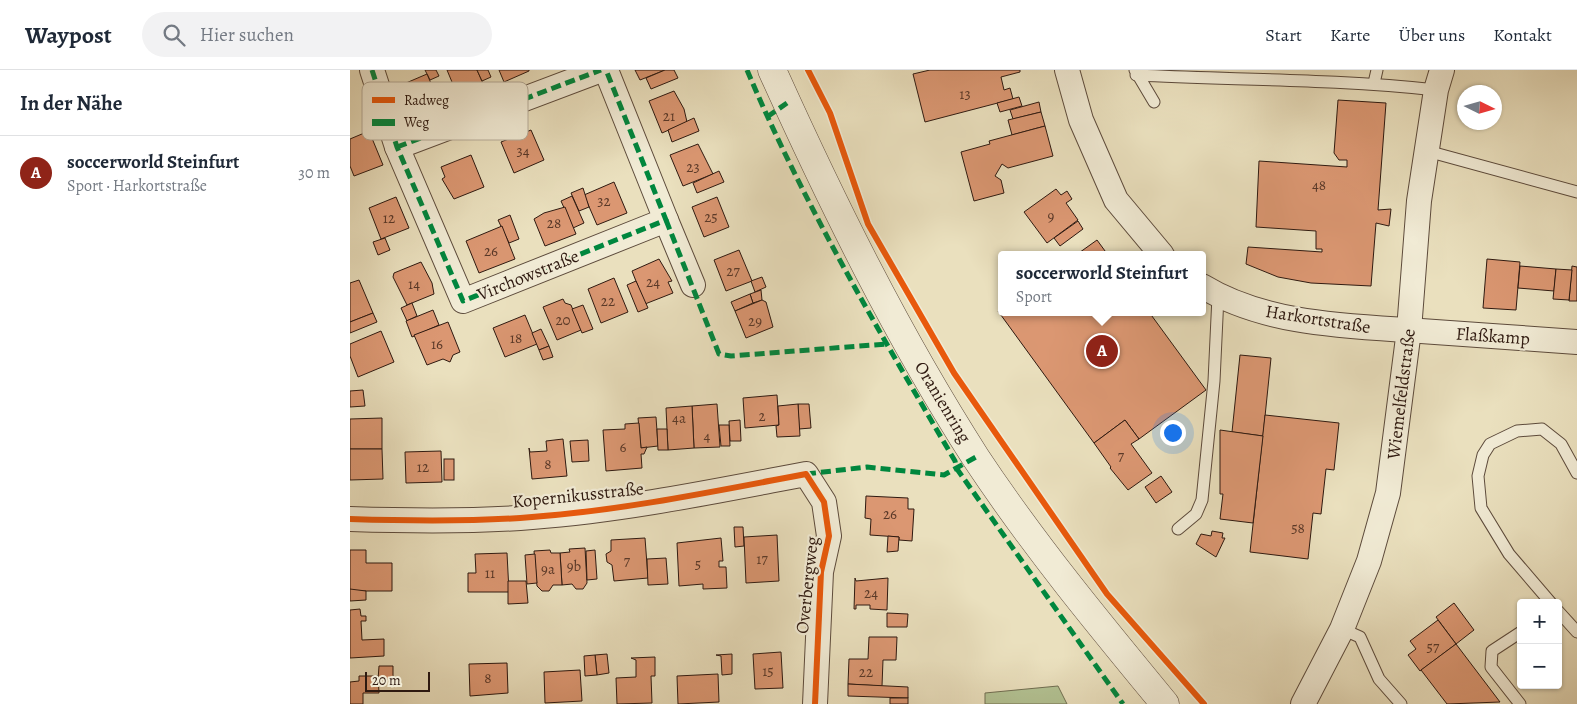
<!DOCTYPE html>
<html lang="de">
<head>
<meta charset="utf-8">
<style>
  body { margin:0; font-family:Alegreya,serif; background:#f2f2f3; color:#1f2937 }
  .controls { position:absolute; right:15px; bottom:15px; display:grid; overflow:hidden; border-radius:5px; box-shadow:0 1px 4px #0004 }
  .controls button { width:45px; height:45px; display:grid; place-items:center; padding:0; border:0; border-bottom:1px solid #e0e1e3; background:#fff; color:#1f2937; font:25px sans-serif }
  .compass { position:absolute; left:1107px; top:15px; width:45px; height:45px; border-radius:50%; background:#fff; box-shadow:0 1px 4px #0004; rotate:95deg }
  .scale { position:absolute; left:15px; bottom:12px; width:65px; box-sizing:border-box; padding-left:5px; border:2px solid #2e1910; border-top:0; font-size:14px; line-height:18px; white-space:nowrap; color:#2e1910; -webkit-text-stroke:4px #f1ebd5; paint-order:stroke }
  .you { position:absolute; left:822px; top:362px; width:18px; height:18px; margin:-12px; border:4px solid #fff; border-radius:50%; background:#1a73e8; box-shadow:0 0 0 8px #1a73e833 }
  .badge { display:grid; place-items:center; width:32px; height:32px; border-radius:50%; background:#8f2418; color:#fff; font-size:16px; font-weight:700 }
  .pin { position:absolute; translate:-50% -50%; border:2px solid #fff; box-shadow:0 1px 5px #0006 }
  .popup { position:absolute; left:648px; top:181px; width:208px; height:65px; box-sizing:border-box; display:grid; place-content:center; border-radius:5px; background:#fff; filter:drop-shadow(0 1px 4px #0005); font-size:16px; white-space:nowrap; color:#747a83 }
  .popup b { font-size:19px; color:#1f2937 }
  .popup::after { content:''; position:absolute; left:50%; top:100%; margin-left:-10px; border:10px solid transparent; border-top-color:#fff }
  .list { margin:0; padding:0; list-style:none }
  h2 { display:flex; justify-content:space-between; align-items:center; height:65px; margin:0; padding:0 20px; font-size:21px }
  h2 small { font-size:16px; font-weight:400; color:#747a83 }
  .list li { display:grid; grid-template-columns:32px 1fr auto; gap:15px; align-items:center; box-sizing:border-box; height:75px; padding:0 20px; border-top:1px solid #e0e1e3 }
  .list b { display:block; font-size:19px; white-space:nowrap }
  .list p { margin:0; font-size:16px; white-space:nowrap; color:#747a83 }
  .list em { font-size:16px; font-style:normal; color:#747a83 }
  .icon { flex:none; width:28px; height:28px; fill:none; stroke:currentColor; stroke-width:2; stroke-linecap:round; stroke-linejoin:round }
  .map { position:relative; flex:none; width:1227px; height:634px; overflow:hidden }
  header { display:flex; align-items:center; gap:30px; box-sizing:border-box; height:70px; padding:0 25px; background:#fff; border-bottom:1px solid #e0e1e3 }
  header strong { font-size:24px }
  nav { display:flex; gap:28px; margin-inline-start:auto; font-size:18px }
  .search { width:350px; height:45px; background:#f2f2f3; display:flex; align-items:center; gap:12px; box-sizing:border-box; padding:0 18px; border-radius:28px; color:#747a83; font-size:19px }
  main { display:flex }
  aside { flex:1; background:#fff }
  .map>svg:first-child { display:block }
  .green { fill:#b3c394; stroke:#706e52 }
  .building { fill:#db9772; stroke:#2e1910 }
  .lines { fill:none; stroke-linecap:round; stroke-linejoin:round }
  .service-casing { stroke:#5d4b3c; stroke-width:13 }
  .minor-casing { stroke:#5d4b3c; stroke-width:26 }
  .tertiary-casing { stroke:#5d4b3c; stroke-width:29 }
  .service { stroke:#f1ebd5; stroke-width:11 }
  .minor { stroke:#f1ebd5; stroke-width:24 }
  .tertiary { stroke:#f1ebd5; stroke-width:28 }
  .quiet { stroke:#00873e; stroke-width:5; stroke-dasharray:10 5; stroke-linecap:butt }
  .cycleway-casing { stroke:#f1ebd5; stroke-width:9 }
  .cycleway { stroke:#e8590c; stroke-width:6 }
  .labels { text-anchor:middle; stroke-width:4.5; stroke-linejoin:round; paint-order:stroke }
  .number-label { font-size:15px; fill:#593828 }
  .street-label { font-size:18px; fill:#2e1910; stroke:#f1ebd5 }
  .key { fill:#f1ebd5; stroke:#b6ac9a; stroke-width:1 }
  .key-label { font-size:14px; fill:#2e1910 }
</style>
</head>
<body>
<header>
<strong>Waypost</strong>
<div class="search"><svg class="icon" aria-label="search" viewBox="0 0 24 24"><circle cx="10" cy="10" r="6"/><path d="M15 15l6 6"/></svg>Hier suchen</div>
<nav><a>Start</a><a>Karte</a><a>Über uns</a><a>Kontakt</a></nav>
</header>
<main>
<aside>
<h2>In der Nähe<small></small></h2>
<ul class="list">
<li><span class="badge">A</span><div><b>soccerworld Steinfurt</b><p>Sport · Harkortstraße</p></div><em>30 m</em></li>
</ul>
</aside>
<div class="map">
<svg width="1227" height="634" viewBox="0 0 1227 634">
  <rect width="100%" height="100%" fill="#eae0be"/>
  <filter id="stains"><feTurbulence type="fractalNoise" baseFrequency=".004" numOctaves="4"/><feColorMatrix values="0 0 0 0 .2 0 0 0 0 .09 0 0 0 0 .02 0 0 0 .5 -.17"/></filter>
  <radialGradient id="worn" r=".72"><stop offset=".6" stop-color="#630" stop-opacity="0"/><stop offset="1" stop-color="#630" stop-opacity=".3"/></radialGradient>
  <polygon class="green" points="708,616 717,634 635,634 635,623"/>
  <g class="building">
    <polygon points="75,0 86,0 89,6 80,10"/>
    <polygon points="97,0 127,0 135,18 109,29"/>
    <polygon points="127,0 138,0 141,7 132,11"/>
    <polygon points="149,0 179,0 179,1 154,12"/>
    <polygon points="285,0 315,0 290,10"/>
    <polygon points="315,0 324,0 328,8 301,19 296,8"/>
    <polygon points="580,0 670,0 670,2 651,7 654,20 660,18 663,29 575,52 563,4"/>
    <polygon points="77,4 91,37 63,49 49,16"/>
    <polygon points="324,21 334,39 337,52 312,63 299,31"/>
    <polygon points="669,27 672,36 650,42 647,33"/>
    <polygon points="988,30 1036,33 1028,140 1041,139 1039,156 1026,153 1021,216 961,213 928,207 896,194 898,177 972,182 972,179 966,179 966,161 906,157 909,91 997,97 997,90 989,90 984,83"/>
    <polygon points="689,32 691,42 663,49 660,40"/>
    <polygon points="691,42 695,56 662,65 658,50"/>
    <polygon points="344,48 349,61 322,72 318,60"/>
    <polygon points="695,56 703,86 658,98 652,94 645,106 651,110 654,123 624,131 611,82 640,74 639,71"/>
    <polygon points="181,60 194,90 164,103 151,72"/>
    <polygon points="19,61 33,95 4,106 0,96 0,69"/>
    <polygon points="348,74 363,104 333,116 320,85"/>
    <polygon points="121,85 134,117 104,129 92,109 95,107 91,97"/>
    <polygon points="369,101 374,112 347,123 343,113"/>
    <polygon points="264,112 277,143 247,155 234,125"/>
    <polygon points="233,118 239,137 229,141 221,123"/>
    <polygon points="706,119 711,125 717,121 722,129 716,133 728,150 697,173 674,142"/>
    <polygon points="222,126 234,153 223,158 211,131"/>
    <polygon points="46,127 59,158 31,169 19,138"/>
    <polygon points="367,127 379,157 354,167 342,137"/>
    <polygon points="215,137 226,164 195,176 184,149 194,143"/>
    <polygon points="160,145 169,169 159,173 148,150"/>
    <polygon points="728,151 733,159 710,176 704,168"/>
    <polygon points="152,156 165,189 129,203 116,171"/>
    <polygon points="35,168 40,180 28,185 23,172"/>
    <polygon points="747,170 758,185 726,185"/>
    <polygon points="389,180 402,211 376,221 364,190"/>
    <polygon points="309,189 322,211 318,212 323,223 295,234 282,201"/>
    <polygon points="1137,189 1170,192 1166,240 1133,238"/>
    <polygon points="71,192 82,213 84,224 57,235 43,207 44,203"/>
    <polygon points="1170,196 1206,199 1204,221 1168,218"/>
    <polygon points="1222,196 1227,197 1227,231 1219,231"/>
    <polygon points="1206,199 1222,200 1219,230 1203,229"/>
    <polygon points="412,207 416,217 405,222 401,211"/>
    <polygon points="264,208 278,242 251,253 238,219"/>
    <polygon points="9,210 23,243 0,252 0,213"/>
    <polygon points="286,211 298,238 288,242 277,215"/>
    <polygon points="411,220 412,230 403,233 400,224"/>
    <polygon points="400,224 403,233 385,241 381,232"/>
    <polygon points="213,229 215,233 221,235 231,260 207,270 193,237"/>
    <polygon points="412,230 416,232 423,257 396,268 385,241"/>
    <polygon points="62,233 67,246 57,251 51,238"/>
    <polygon points="233,235 243,259 232,263 222,239"/>
    <polygon points="652,238 652,242 799,242 856,320 789,369 775,350 744,373 648,241"/>
    <polygon points="83,240 89,255 62,267 56,251"/>
    <polygon points="23,243 27,252 0,263 0,252"/>
    <polygon points="175,245 187,274 155,287 143,258"/>
    <polygon points="98,252 110,282 103,285 100,292 93,289 77,295 64,265"/>
    <polygon points="191,259 199,276 189,280 182,263"/>
    <polygon points="31,261 44,292 8,307 0,286 0,274"/>
    <polygon points="199,276 203,287 193,290 189,280"/>
    <polygon points="890,285 921,288 913,366 882,362"/>
    <polygon points="13,320 15,336 0,337 0,321"/>
    <polygon points="427,325 429,355 395,358 393,328"/>
    <polygon points="367,334 370,377 344,378 342,336"/>
    <polygon points="448,334 459,334 461,358 449,359"/>
    <polygon points="448,334 450,366 427,367 426,356 429,355 428,336"/>
    <polygon points="342,336 344,378 318,380 316,338"/>
    <polygon points="915,345 989,353 984,400 976,399 971,444 963,443 958,489 900,482"/>
    <polygon points="306,347 308,376 291,378 288,348"/>
    <polygon points="32,348 32,379 0,379 0,349"/>
    <polygon points="390,350 391,371 380,371 379,351"/>
    <polygon points="775,350 789,369 781,374 802,403 778,420 760,398 761,397 744,373"/>
    <polygon points="289,353 291,378 297,377 294,384 291,384 292,398 256,401 253,360 275,359 275,354"/>
    <polygon points="369,355 379,355 380,376 371,376"/>
    <polygon points="307,359 317,359 318,380 308,380"/>
    <polygon points="870,360 913,366 903,453 870,449 873,424 870,424"/>
    <polygon points="213,369 217,406 182,409 179,378 180,382 197,381 196,371"/>
    <polygon points="238,370 239,391 222,392 220,371"/>
    <polygon points="0,379 32,379 33,409 0,410"/>
    <polygon points="91,381 92,412 56,413 55,382"/>
    <rect x="94" y="389" width="10" height="21"/>
    <polygon points="811,406 822,422 806,433 795,417"/>
    <polygon points="516,426 558,428 558,439 564,439 562,471 549,470 549,467 520,465 521,449 515,448"/>
    <polygon points="384,457 393,457 394,476 385,477"/>
    <polygon points="862,461 873,463 872,468 875,468 866,487 846,474 851,464 861,466"/>
    <polygon points="427,465 429,511 396,513 394,467"/>
    <polygon points="538,466 549,467 548,481 537,482"/>
    <polygon points="295,468 298,508 264,511 262,495 257,492 256,484 261,481 261,470"/>
    <polygon points="371,468 373,491 369,491 369,497 376,497 377,518 353,519 353,514 329,516 327,473"/>
    <polygon points="235,478 237,513 233,519 226,519 222,514 212,515 210,483 220,482 219,479"/>
    <polygon points="0,480 16,480 16,493 42,493 42,521 0,521"/>
    <polygon points="200,480 201,483 210,483 212,515 203,515 199,521 192,521 187,516 184,481"/>
    <polygon points="245,480 247,509 237,510 236,481"/>
    <polygon points="157,483 159,522 118,522 118,503 126,503 125,484"/>
    <polygon points="185,484 187,513 177,514 175,485"/>
    <polygon points="316,488 318,514 298,515 297,489"/>
    <polygon points="505,508 506,511 538,508 537,540 520,539 520,535 506,535 506,539 504,539"/>
    <polygon points="158,511 176,511 178,533 158,534"/>
    <polygon points="0,519 16,521 16,530 0,531"/>
    <polygon points="1104,533 1124,560 1106,574 1086,547"/>
    <polygon points="10,539 11,546 16,546 16,551 11,551 12,570 34,569 34,586 0,588 0,540"/>
    <polygon points="537,543 558,544 557,557 537,557"/>
    <polygon points="1088,550 1106,574 1070,601 1058,585 1066,579 1060,571"/>
    <polygon points="519,567 547,567 546,590 533,590 532,616 498,614 499,589 518,589"/>
    <polygon points="1106,574 1150,632 1097,634 1071,600"/>
    <polygon points="431,582 433,618 405,619 403,584"/>
    <polygon points="257,584 259,603 247,605 245,585"/>
    <polygon points="382,584 382,604 372,605 371,586 366,585"/>
    <polygon points="245,585 247,605 235,606 234,586"/>
    <polygon points="305,587 305,606 301,606 302,633 267,634 266,608 286,607 286,590 281,588"/>
    <polygon points="157,593 158,623 120,626 119,594"/>
    <polygon points="29,596 43,596 43,609 28,610"/>
    <polygon points="230,600 232,631 195,633 194,602"/>
    <polygon points="368,604 369,632 328,634 327,606"/>
    <polygon points="9,606 28,606 29,623 13,623 13,634 0,634 0,612 9,611"/>
    <polygon points="498,614 558,617 558,628 498,626"/>
    <rect x="540" y="628" width="18" height="6"/>
  </g>
  <g class="lines">
    <defs>
      <g id="service">
        <polyline points="785,0 804,32"/>
        <path d="M786,5c100,5 200,4 300,15"/>
        <polyline points="1024,13 1027,0"/>
        <polyline points="1077,81 1227,122"/>
        <polyline points="828,459 846,444 852,430 864,311 868,226"/>
        <polyline points="1201,533 1159,484 1131,438 1128,406 1133,385 1140,374 1167,361 1192,359 1211,374 1227,403"/>
        <polyline points="1208,541 1227,562"/>
        <polyline points="992,559 1010,567 1029,609 1051,634"/>
        <polyline points="1170,634 1141,597 1142,581 1171,562"/>
      </g>
      <g id="minor">
        <polyline points="22,0 47,77 113,231 316,150 256,0"/>
        <polyline points="717,0 731,50 766,130 812,185"/>
        <polyline points="47,77 251,0"/>
        <polyline points="316,150 343,215"/>
        <path d="M852,216c64,39 146,40 219,45 52,4 104,7 156,11"/>
        <path d="M0,449c61,2 122,3 182,-2 93,-7 184,-26 274,-43l18,28 5,34 -8,36 -6,132"/>
        <polyline points="953,634 992,559 1019,491 1038,423 1059,260 1069,131 1086,20 1092,0"/>
      </g>
      <path id="tertiary" d="M422,0c60,133 125,265 204,388 57,86 123,166 189,246"/>
    </defs>
    <use href="#service" class="service-casing"/>
    <use href="#minor" class="minor-casing"/>
    <use href="#tertiary" class="tertiary-casing"/>
    <use href="#service" class="service"/>
    <use href="#minor" class="minor"/>
    <use href="#tertiary" class="tertiary"/>
    <g class="quiet">
      <polyline points="22,0 47,77 113,231 316,150 256,0"/>
      <path d="M397,0c58,137 133,263 208,391l2,8 166,235"/>
      <polyline points="417,47 437,33"/>
      <polyline points="47,77 251,0"/>
      <polyline points="316,150 369,284 381,286 536,274"/>
      <polyline points="456,404 517,397 594,405 626,387"/>
    </g>
    <defs>
      <g id="cycleway">
        <polyline points="458,0 480,43 518,154 604,303 757,524 854,634"/>
        <path d="M0,449c61,2 122,3 182,-2 93,-7 184,-26 274,-43l18,28 5,34 -8,36 -6,132"/>
      </g>
    </defs>
    <use href="#cycleway" class="cycleway-casing"/>
    <use href="#cycleway" class="cycleway"/>
  </g>
  <g class="labels">
    <g class="number-label">
      <text x="615" y="29">13</text>
      <text x="319" y="51">21</text>
      <text x="173" y="86">34</text>
      <text x="343" y="102">23</text>
      <text x="969" y="120">48</text>
      <text x="254" y="136">32</text>
      <text x="701" y="151">9</text>
      <text x="361" y="152">25</text>
      <text x="39" y="153">12</text>
      <text x="204" y="158">28</text>
      <text x="141" y="186">26</text>
      <text x="383" y="206">27</text>
      <text x="303" y="217">24</text>
      <text x="64" y="219">14</text>
      <text x="258" y="236">22</text>
      <text x="213" y="255">20</text>
      <text x="405" y="256">29</text>
      <text x="166" y="273">18</text>
      <text x="87" y="279">16</text>
      <text x="412" y="351">2</text>
      <text x="329" y="353">4a</text>
      <text x="357" y="371">4</text>
      <text x="273" y="382">6</text>
      <text x="771" y="391">7</text>
      <text x="198" y="399">8</text>
      <text x="73" y="402">12</text>
      <text x="540" y="449">26</text>
      <text x="948" y="463">58</text>
      <text x="412" y="494">17</text>
      <text x="277" y="496">7</text>
      <text x="348" y="499">5</text>
      <text x="224" y="501">9b</text>
      <text x="198" y="504">9a</text>
      <text x="140" y="508">11</text>
      <text x="521" y="528">24</text>
      <text x="1083" y="582">57</text>
      <text x="418" y="606">15</text>
      <text x="516" y="607">22</text>
      <text x="138" y="613">8</text>
    </g>
    <g class="street-label">
      <text transform="translate(178 205) rotate(-22)" y="6">Virchowstraße</text>
      <text transform="translate(968 249) rotate(9)" y="6">Harkortstraße</text>
      <text transform="translate(1143 266) rotate(4)" y="6">Flaßkamp</text>
      <text transform="translate(1051 324) rotate(-83)" y="6">Wiemelfeldstraße</text>
      <text transform="translate(593 332) rotate(59)" y="6">Oranienring</text>
      <text transform="translate(228 425) rotate(-6)" y="6">Kopernikusstraße</text>
      <text transform="translate(457 515) rotate(-84)" y="6">Overbergweg</text>
    </g>
  </g>
  <rect x="12" y="12" width="166" height="58" rx="8" class="key"/>
  <rect x="22" y="27" width="23" height="6" fill="#e8590c"/>
  <rect x="22" y="49" width="23" height="7" fill="#00873e"/>
  <g class="key-label">
    <text x="54" y="35">Radweg</text>
    <text x="54" y="57">Weg</text>
  </g>
  <rect width="100%" height="100%" filter="url(#stains)"/>
  <rect width="100%" height="100%" fill="url(#worn)"/>
</svg>
<div class="controls">
<button>+</button>
<button>−</button>
</div>
<svg class="compass" viewBox="-18 -18 36 36"><path d="M0-13l5 13h-10z" fill="#e53935"/><path d="M0 13l5-13h-10z" fill="#747a83"/></svg>
<div class="scale">20 m</div>
<div class="you"></div>
<div class="pin badge" style="left:752px;top:281px">A</div>
<div class="popup"><b>soccerworld Steinfurt</b>Sport</div>
</div>
</main>
</body>
</html>
